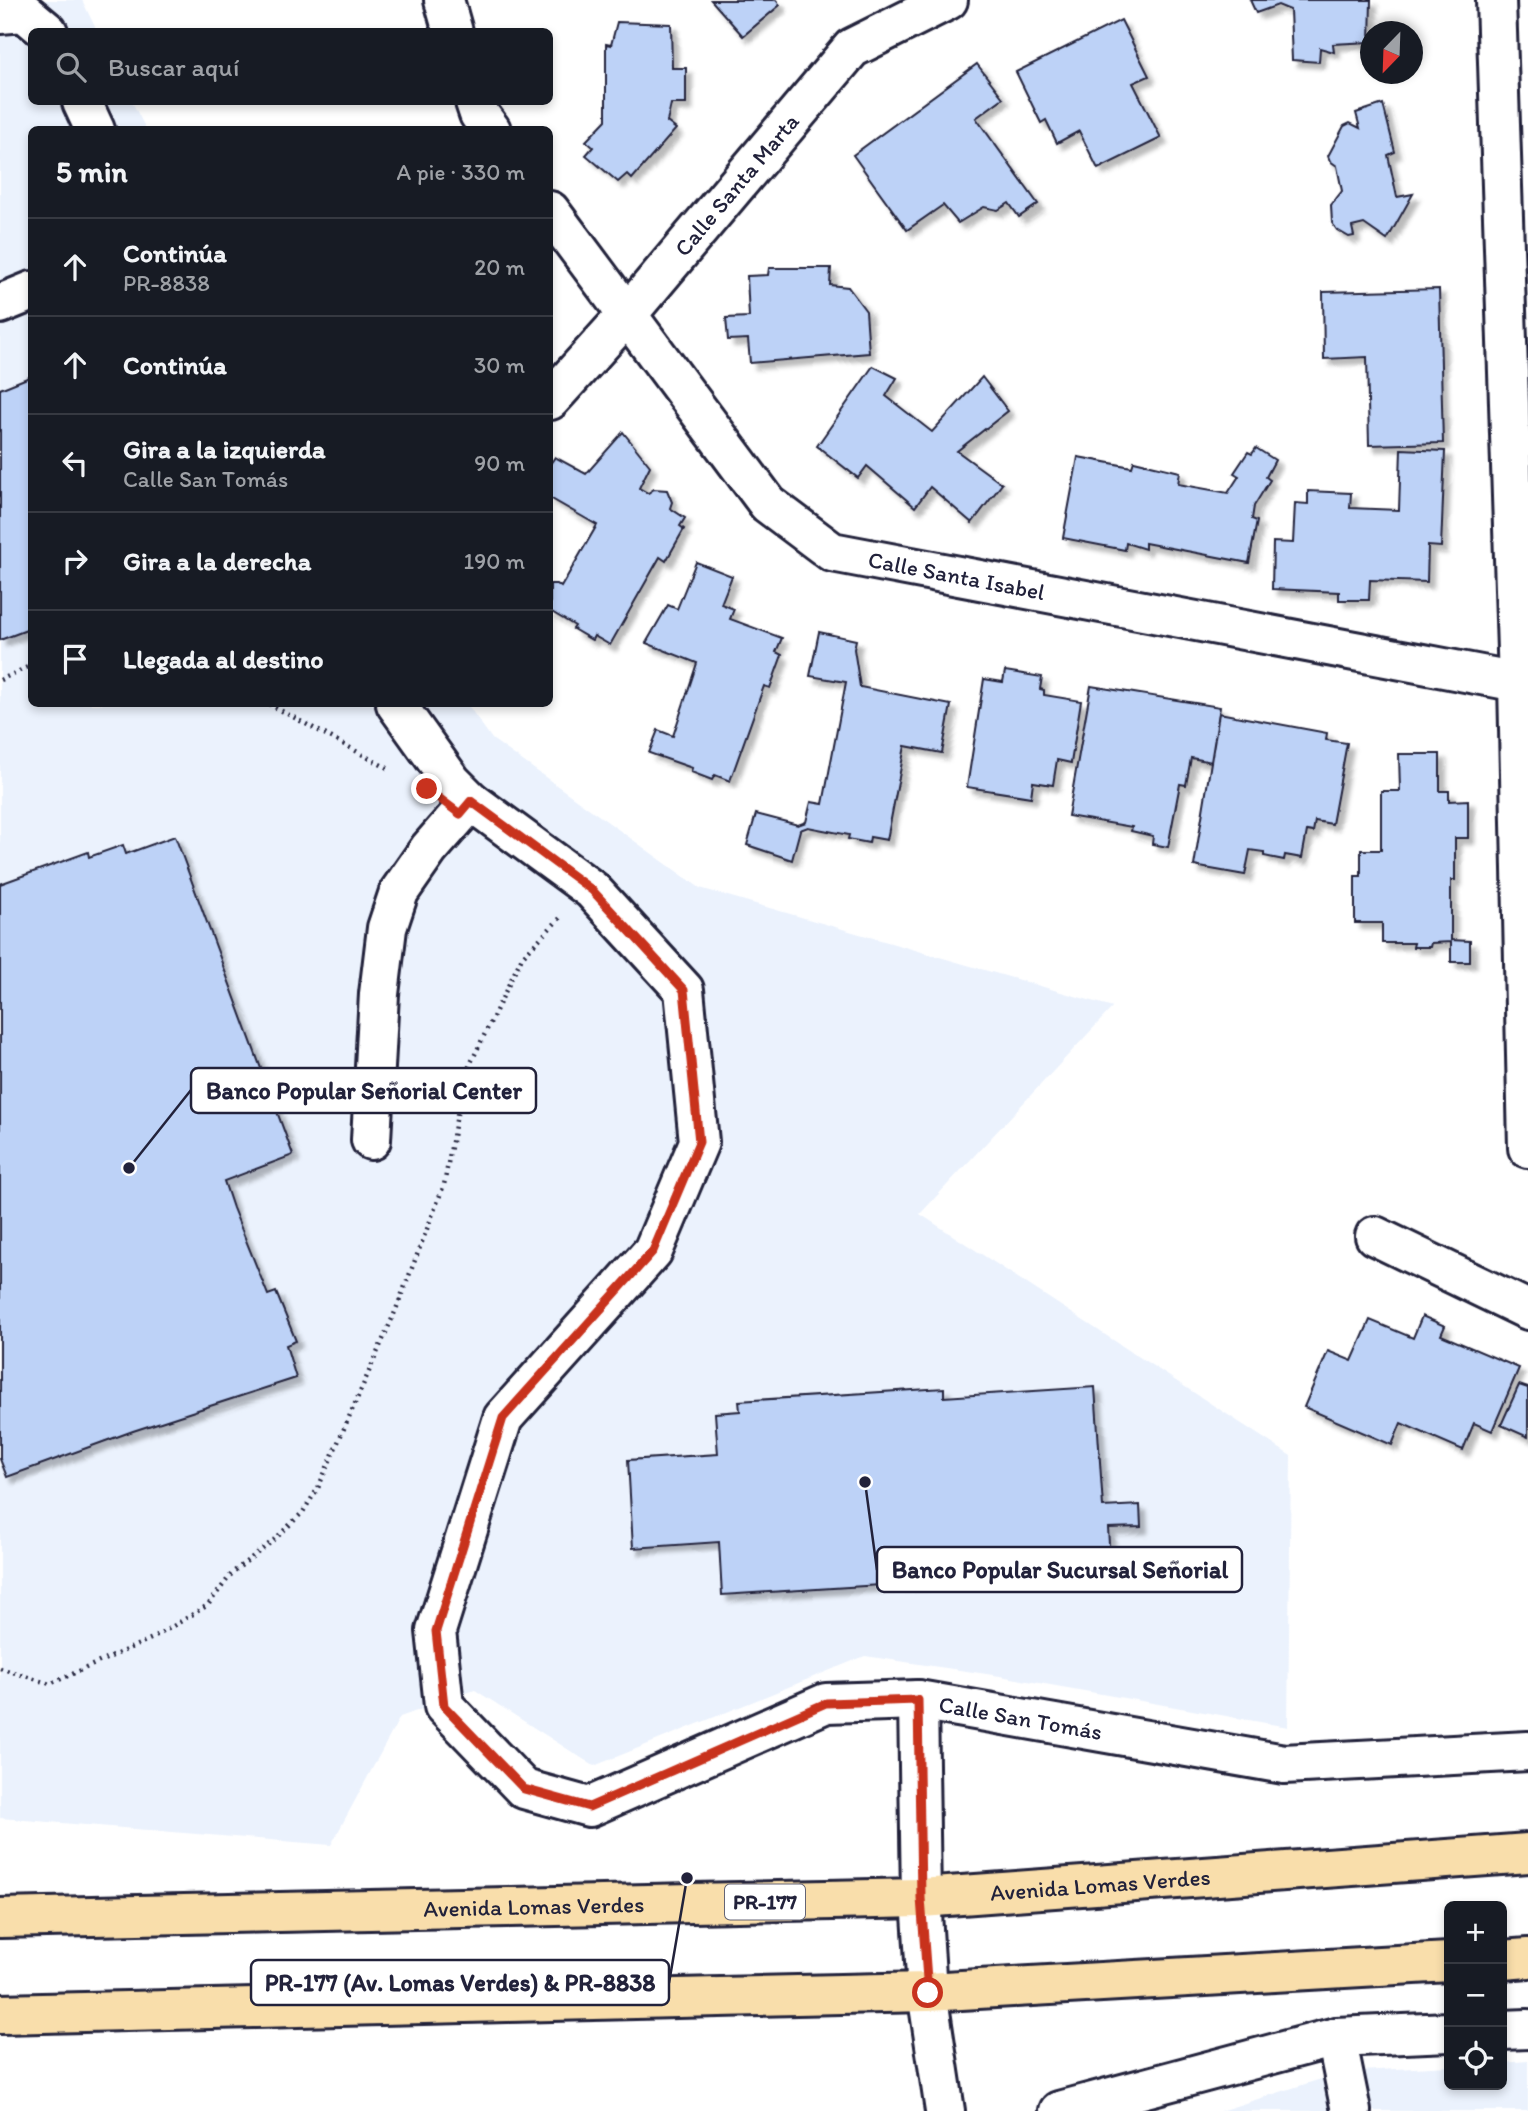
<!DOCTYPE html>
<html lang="es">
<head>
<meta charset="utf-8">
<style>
  body { margin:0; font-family:Itim,sans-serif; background:#20242c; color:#f1f3f6 }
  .controls { position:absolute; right:21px; bottom:21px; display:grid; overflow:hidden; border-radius:10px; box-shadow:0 4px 10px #0003 }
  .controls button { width:63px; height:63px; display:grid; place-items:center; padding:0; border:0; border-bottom:2px solid #363941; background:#171b24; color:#f1f3f6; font:35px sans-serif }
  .compass { position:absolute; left:1360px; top:21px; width:63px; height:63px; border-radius:50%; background:#171b24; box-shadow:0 4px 10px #0003; rotate:203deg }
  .stop { position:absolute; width:21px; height:21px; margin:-16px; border:5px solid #c8321e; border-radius:50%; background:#fff }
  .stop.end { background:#c8321e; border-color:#fff; box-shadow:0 2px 7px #0008 }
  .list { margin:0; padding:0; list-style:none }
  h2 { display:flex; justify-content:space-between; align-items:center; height:91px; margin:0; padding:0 28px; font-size:30px }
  h2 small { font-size:23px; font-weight:400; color:#9ea1a6 }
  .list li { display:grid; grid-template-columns:46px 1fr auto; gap:21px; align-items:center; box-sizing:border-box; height:98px; padding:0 28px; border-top:2px solid #363941 }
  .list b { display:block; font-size:26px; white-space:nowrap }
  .list p { margin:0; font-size:23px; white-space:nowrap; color:#9ea1a6 }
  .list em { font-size:23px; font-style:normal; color:#9ea1a6 }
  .icon { flex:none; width:38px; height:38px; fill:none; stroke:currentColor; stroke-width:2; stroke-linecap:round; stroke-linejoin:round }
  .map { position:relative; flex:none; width:1528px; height:2111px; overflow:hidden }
  .search { position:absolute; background:#171b24; box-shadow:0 4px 10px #0003; left:28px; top:28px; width:525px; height:77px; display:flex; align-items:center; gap:18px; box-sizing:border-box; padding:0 24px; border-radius:10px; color:#9ea1a6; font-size:26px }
  .panel { position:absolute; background:#171b24; box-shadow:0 4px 10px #0003; left:28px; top:126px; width:525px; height:581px; border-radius:10px }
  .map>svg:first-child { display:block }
  .built { fill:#ebf2fd }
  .building { fill:#bdd2f7; stroke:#22223b; stroke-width:2; filter:url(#shadow) }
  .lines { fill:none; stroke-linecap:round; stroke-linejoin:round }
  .minor-casing { stroke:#22223b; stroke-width:44 }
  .major-casing { stroke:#22223b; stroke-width:44 }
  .path { stroke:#22223b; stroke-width:4.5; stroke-dasharray:2 5; stroke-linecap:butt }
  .minor { stroke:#fff; stroke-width:38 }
  .major { stroke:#f9deab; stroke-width:38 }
  .route { stroke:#c8321e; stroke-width:9 }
  .labels { text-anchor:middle; stroke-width:5; stroke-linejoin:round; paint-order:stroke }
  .shield { fill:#fff; stroke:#646476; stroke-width:2 }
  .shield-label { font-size:21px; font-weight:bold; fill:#22223b }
  .street-label { font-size:23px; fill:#22223b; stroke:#fff }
  .leader { fill:none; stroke:#22223b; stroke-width:2.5 }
  .callout-dot { fill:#22223b; stroke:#fff; stroke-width:2.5 }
  .callout { fill:#fff; stroke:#22223b; stroke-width:2.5 }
  .callout-label { font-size:24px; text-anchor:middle; font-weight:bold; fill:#22223b }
</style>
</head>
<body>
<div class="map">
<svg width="1528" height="2111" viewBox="0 0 1528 2111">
  <defs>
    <filter id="shadow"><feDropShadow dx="6" dy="6" stdDeviation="2" flood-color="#0004"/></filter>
  </defs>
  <rect width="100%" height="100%" fill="#fff"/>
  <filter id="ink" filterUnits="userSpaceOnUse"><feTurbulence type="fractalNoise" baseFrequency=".0143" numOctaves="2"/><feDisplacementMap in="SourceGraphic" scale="14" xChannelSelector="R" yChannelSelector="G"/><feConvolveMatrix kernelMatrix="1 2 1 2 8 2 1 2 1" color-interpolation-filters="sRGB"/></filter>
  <g filter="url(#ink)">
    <g class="built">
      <polygon points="0,0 82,0 97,31 32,32 32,102 132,102 146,129 32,130 32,704 467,704 492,739 700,888 1113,1007 920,1214 1291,1456 1288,1727 1000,1676 865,1656 594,1766 475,1690 400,1717 331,1845 0,1818"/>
      <polygon points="1528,2061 1528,2111 1220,2111 1343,2072 1449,2066 1449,2085 1502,2085 1502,2063"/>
    </g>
    <g class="building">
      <polygon points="711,0 776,0 780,5 743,36"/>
      <polygon points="1250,0 1371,0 1370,42 1333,44 1334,52 1320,48 1319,62 1292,60 1290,10 1278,5 1256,13"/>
      <polygon points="1121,20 1149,76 1133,83 1161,138 1098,169 1079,131 1057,143 1046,120 1041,123 1016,72"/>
      <polygon points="617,22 671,24 672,68 686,68 686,104 671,104 667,122 676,129 632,179 627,174 618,182 586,155 593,147 586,141 606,120 606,44 611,45"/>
      <polygon points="977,64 1003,98 976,118 1038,204 1019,217 1009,203 998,210 984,207 958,223 943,205 907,230 853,155"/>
      <polygon points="1383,104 1395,152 1388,155 1397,197 1413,194 1387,240 1364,224 1352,227 1354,236 1349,237 1337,230 1332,223 1331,205 1342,191 1337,166 1330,161 1328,156 1344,126 1350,123 1360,128 1356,113"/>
      <polygon points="769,268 831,268 830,285 848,287 866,311 869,353 750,363 748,339 728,340 726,318 749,317 747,276 768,275"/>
      <polygon points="1439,289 1443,443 1369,445 1367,357 1324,359 1323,292"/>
      <polygon points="873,366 897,378 886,396 932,432 982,377 1008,411 957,451 1002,484 972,523 930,487 915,507 867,466 858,478 817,446"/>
      <polygon points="32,376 32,628 0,640 0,389"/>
      <polygon points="623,432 650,466 639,488 648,493 654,489 667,490 672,502 670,508 685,518 680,526 684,529 666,561 660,557 610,645 594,636 592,640 573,629 575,626 550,611 550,584 557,584 561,587 597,525 550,498 550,464 555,457 586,474"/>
      <polygon points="1256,448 1275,460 1266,477 1270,480 1254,506 1252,519 1257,521 1249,563 1145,543 1145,549 1126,543 1125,550 1063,538 1078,457 1132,467 1134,461 1180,472 1178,484 1228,493 1239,476 1234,473 1248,452 1252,454"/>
      <polygon points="1401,449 1445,451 1441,547 1428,546 1427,582 1370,580 1369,600 1339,600 1339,592 1272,589 1273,542 1293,543 1295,503 1308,504 1308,491 1351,493 1350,508 1399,510"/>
      <polygon points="696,562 732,576 721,604 734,609 730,619 782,638 776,652 782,655 770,688 764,686 730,781 715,775 712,780 691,772 692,768 649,753 658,730 673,736 697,663 646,643 668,605 677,609"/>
      <polygon points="819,632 856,640 854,649 860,687 951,705 942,753 905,746 887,840 870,837 869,843 848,839 849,835 808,827 800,830 792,860 747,845 756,814 798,825 806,822 811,802 823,804 846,682 810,676"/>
      <polygon points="1005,671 1042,677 1040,689 1044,690 1044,695 1081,701 1071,763 1057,760 1053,785 1033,782 1031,797 967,787 984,679 1003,682"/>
      <polygon points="1091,686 1220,707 1212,762 1191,758 1186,785 1180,784 1168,847 1152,844 1153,836 1131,831 1132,827 1068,816"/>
      <polygon points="1219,713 1327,733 1326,740 1347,743 1332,824 1315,821 1313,832 1307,831 1302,858 1285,855 1284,860 1264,856 1264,852 1250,850 1245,875 1194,866"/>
      <polygon points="1399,754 1440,754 1440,791 1449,791 1449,801 1468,800 1468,838 1455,838 1455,880 1451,880 1451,940 1470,941 1470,962 1451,962 1451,942 1431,943 1430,947 1413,947 1414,943 1382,943 1382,923 1355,923 1355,876 1361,876 1361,850 1381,850 1381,791 1400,791"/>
      <polygon points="175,836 293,1155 224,1181 233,1208 268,1295 276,1292 296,1341 286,1345 296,1378 133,1431 7,1477 0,1459 0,884 88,852 89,857 123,845 126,854"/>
      <polygon points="1422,1316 1445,1326 1441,1335 1519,1368 1492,1431 1474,1423 1463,1450 1401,1423 1392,1445 1304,1407 1328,1351 1352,1361 1370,1320 1413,1338"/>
      <polygon points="1519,1385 1528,1388 1528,1437 1501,1425"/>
      <polygon points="1095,1387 1103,1507 1140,1505 1141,1527 1108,1528 1110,1560 960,1570 960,1580 722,1595 719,1542 633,1548 628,1460 718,1454 715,1413 740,1411 739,1401 944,1388 944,1397"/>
    </g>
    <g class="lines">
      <defs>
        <g id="minor">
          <polyline points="444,0 453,32"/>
          <polyline points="1496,0 1518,682 1528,1148"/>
          <polyline points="0,14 24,12 48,32"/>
          <polyline points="82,102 95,130"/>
          <polyline points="475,102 479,114 491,130"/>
          <path id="s1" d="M550,211l218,293 64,48 686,130"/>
          <polyline points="0,304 32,291"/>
          <path id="s2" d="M550,400l76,-84 226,-268 96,-48"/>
          <path id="s3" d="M396,704l56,78 19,19 121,89 92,100 15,152 -46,109 -150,167 -67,213 8,75 80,83 65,18 237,-104 92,-3 366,64 244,-13"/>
          <polyline points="371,1140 379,994 387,928 399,892 429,849 471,801"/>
          <polyline points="1375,1236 1528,1310"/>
          <polyline points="918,1700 921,1898 927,1992 945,2111"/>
          <polyline points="1502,2030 1528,2029"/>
          <polyline points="1336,2037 1351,2111"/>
          <polyline points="1059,2111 1336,2037 1449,2032"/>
        </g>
        <g id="major">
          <path id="s4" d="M0,1918l921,-20 607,-45"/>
          <polyline points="1502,1960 1528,1958"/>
          <polyline points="0,2014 927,1992 1449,1962"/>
        </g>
      </defs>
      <use href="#minor" class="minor-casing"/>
      <use href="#major" class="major-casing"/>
      <g class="path">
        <polyline points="0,680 32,665"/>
        <polyline points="269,704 391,770"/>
        <polyline points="0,1668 50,1684 155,1637 208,1605 233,1572 274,1540 303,1512 318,1488 395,1312 444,1185 464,1077 522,957 562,916"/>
      </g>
      <use href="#minor" class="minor"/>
      <use href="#major" class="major"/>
    </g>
  </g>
  <g class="lines" filter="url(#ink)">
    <polyline class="route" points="427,789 460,814 471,801 592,890 684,990 699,1142 653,1251 503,1418 436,1631 444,1706 524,1789 589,1807 826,1703 918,1700 921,1898 928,1993"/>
  </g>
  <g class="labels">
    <rect class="shield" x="725" y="1884.5" width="80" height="35" rx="5"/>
    <g class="shield-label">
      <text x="765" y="1909">PR-177</text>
    </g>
    <g class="street-label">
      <text dy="8" stroke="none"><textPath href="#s2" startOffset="285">Calle Santa Marta</textPath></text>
      <text dy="8" stroke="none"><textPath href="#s1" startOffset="572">Calle Santa Isabel</textPath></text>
      <text dy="8" stroke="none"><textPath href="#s3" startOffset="1841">Calle San Tomás</textPath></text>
      <text dy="8" stroke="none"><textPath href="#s4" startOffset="1101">Avenida Lomas Verdes</textPath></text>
      <text dy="8" stroke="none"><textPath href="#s4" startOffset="534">Avenida Lomas Verdes</textPath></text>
    </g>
  </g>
  <path class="leader" d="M129 1168L191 1090M865 1482L877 1570M687 1878L669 1983"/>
  <g class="callout-dot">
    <circle cx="129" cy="1168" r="7"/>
    <circle cx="865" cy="1482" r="7"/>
    <circle cx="687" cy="1878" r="7"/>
  </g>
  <g class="callout">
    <rect x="191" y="1068" width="345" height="45" rx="7"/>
    <rect x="877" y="1547" width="365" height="45" rx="7"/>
    <rect x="251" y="1960" width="418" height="45" rx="7"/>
  </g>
  <g class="callout-label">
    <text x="364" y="1099">Banco Popular Señorial Center</text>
    <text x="1060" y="1578">Banco Popular Sucursal Señorial</text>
    <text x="460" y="1991">PR-177 (Av. Lomas Verdes) &amp; PR-8838</text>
  </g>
</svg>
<div class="controls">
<button>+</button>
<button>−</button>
<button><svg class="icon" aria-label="locate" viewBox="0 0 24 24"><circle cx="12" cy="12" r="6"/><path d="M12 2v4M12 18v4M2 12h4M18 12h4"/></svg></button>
</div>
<svg class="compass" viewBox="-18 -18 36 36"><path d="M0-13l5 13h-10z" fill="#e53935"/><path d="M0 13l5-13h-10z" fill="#9ea1a6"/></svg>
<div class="stop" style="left:928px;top:1993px"></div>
<div class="stop end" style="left:427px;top:789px"></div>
<div class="search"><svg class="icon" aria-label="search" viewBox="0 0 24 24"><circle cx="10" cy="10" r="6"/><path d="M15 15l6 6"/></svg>Buscar aquí</div>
<section class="panel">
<h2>5 min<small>A pie · 330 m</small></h2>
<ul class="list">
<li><svg class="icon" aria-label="ahead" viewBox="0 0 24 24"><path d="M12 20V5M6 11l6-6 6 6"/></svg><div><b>Continúa</b><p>PR-8838</p></div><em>20 m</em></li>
<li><svg class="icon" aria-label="ahead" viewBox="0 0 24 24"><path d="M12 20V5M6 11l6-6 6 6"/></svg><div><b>Continúa</b></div><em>30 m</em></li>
<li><svg class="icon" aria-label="left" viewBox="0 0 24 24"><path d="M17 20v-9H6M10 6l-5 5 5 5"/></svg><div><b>Gira a la izquierda</b><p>Calle San Tomás</p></div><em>90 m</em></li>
<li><svg class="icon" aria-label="right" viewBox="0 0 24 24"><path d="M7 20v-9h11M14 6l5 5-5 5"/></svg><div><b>Gira a la derecha</b></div><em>190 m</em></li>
<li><svg class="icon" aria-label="arrive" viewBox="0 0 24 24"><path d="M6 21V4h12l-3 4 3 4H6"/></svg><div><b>Llegada al destino</b></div></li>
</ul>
</section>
</div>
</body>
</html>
